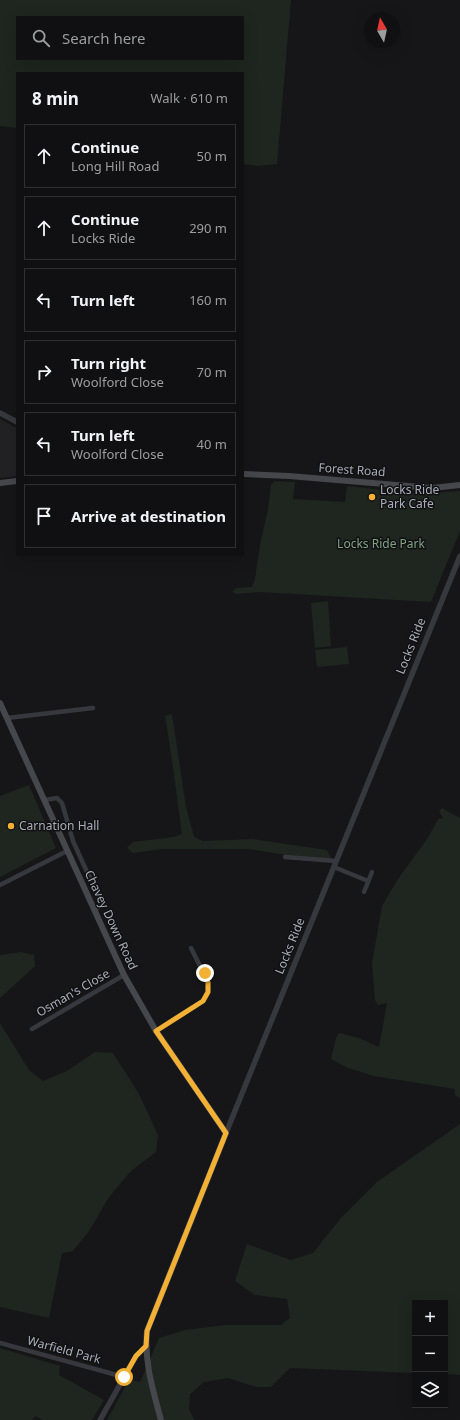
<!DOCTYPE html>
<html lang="en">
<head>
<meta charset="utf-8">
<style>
  body { margin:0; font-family:"Noto Sans",sans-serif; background:#19191b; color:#f1f3f6 }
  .controls { position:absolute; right:12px; bottom:12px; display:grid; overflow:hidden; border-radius:0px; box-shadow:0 4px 16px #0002 }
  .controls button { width:36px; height:36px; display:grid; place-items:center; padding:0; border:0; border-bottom:1px solid #303032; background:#101012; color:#f1f3f6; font:20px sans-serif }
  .compass { position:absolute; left:364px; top:12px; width:36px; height:36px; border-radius:50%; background:#101012; box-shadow:0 4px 16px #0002; rotate:351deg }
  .stop { position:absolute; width:12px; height:12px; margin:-9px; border:3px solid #f2b134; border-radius:50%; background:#fff }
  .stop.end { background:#f2b134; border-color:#fff; box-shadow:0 1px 4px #0008 }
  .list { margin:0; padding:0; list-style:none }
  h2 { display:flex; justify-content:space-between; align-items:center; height:52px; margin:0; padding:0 16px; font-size:17px }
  h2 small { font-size:13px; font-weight:400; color:#9c9d9f }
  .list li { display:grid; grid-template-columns:26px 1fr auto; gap:12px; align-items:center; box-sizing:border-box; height:64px; margin:0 8px 8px; padding:0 8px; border:1px solid #303032; border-radius:0px }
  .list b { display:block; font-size:15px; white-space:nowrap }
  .list p { margin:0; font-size:13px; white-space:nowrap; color:#9c9d9f }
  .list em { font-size:13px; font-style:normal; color:#9c9d9f }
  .icon { flex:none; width:22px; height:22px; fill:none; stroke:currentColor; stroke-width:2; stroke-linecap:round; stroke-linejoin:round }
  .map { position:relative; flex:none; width:460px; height:1420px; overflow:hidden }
  .search { position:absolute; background:#101012; box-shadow:0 4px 16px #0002; left:16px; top:16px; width:228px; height:44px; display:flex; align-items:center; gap:10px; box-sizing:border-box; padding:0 14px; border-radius:0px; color:#9c9d9f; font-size:15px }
  .panel { position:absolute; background:#101012; box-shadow:0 4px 16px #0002; left:16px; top:72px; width:228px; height:484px; border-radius:0px }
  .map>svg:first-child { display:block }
  .built { fill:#222225 }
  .green { fill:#1e261f; fill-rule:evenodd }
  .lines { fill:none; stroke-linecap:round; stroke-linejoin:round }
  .minor { stroke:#37383d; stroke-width:4.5 }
  .tertiary { stroke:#37383d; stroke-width:5.5 }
  .secondary { stroke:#45474d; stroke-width:6 }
  .route { stroke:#f2b134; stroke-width:5 }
  .poi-dot { fill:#f2b134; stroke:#111113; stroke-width:1.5 }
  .labels { text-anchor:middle; stroke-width:3; stroke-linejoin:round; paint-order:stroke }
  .street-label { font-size:12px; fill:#a8adb8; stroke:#111113 }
  .poi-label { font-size:12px; fill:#a8adb8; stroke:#111113; text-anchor:start }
  .park-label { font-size:12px; fill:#7fa381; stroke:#111113 }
</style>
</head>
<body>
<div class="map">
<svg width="460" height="1420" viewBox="0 0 460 1420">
  <rect width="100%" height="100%" fill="#161618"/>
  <polygon class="built" points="0,419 17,428 17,476 0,478"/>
  <g class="green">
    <path d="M0,0h291l-14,164 -20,2 -14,-2v-91h-226v55l-17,-2zM17,17h226v42h-226z"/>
    <polygon points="275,481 295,482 293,499 345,502 347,486 420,494 460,491 460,531 431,602 260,592 237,594 232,592 236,588 252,587 255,579 260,545 268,509 271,485"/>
    <polygon points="328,601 331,646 315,648 311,603"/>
    <polygon points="347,647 349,664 317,667 315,650"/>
    <polygon points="172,714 186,807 194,837 203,841 253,839 327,850 331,858 323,861 250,849 162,849 133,853 127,848 133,842 174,837 182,834 172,760 165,716"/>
    <polygon points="29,785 56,848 0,877 0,796"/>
    <path d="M442,808c6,3 11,7 18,10v280l-5,-3v-6l-81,-13 -26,-8 -17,-9 5,-21 3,-5 20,5 20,9 8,-44 -9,2 -3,-5 -3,-37 10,-57 16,-27 29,-40 12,-21 3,1 1,-1 -4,-7z"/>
    <polygon points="21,952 34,955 35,966 0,998 0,955"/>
    <polygon points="0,1023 29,1070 43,1081 67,1071 95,1052 113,1053 139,1094 158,1135 156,1152 131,1171 109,1197 89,1231 73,1251 62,1253 49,1318 0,1307"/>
    <polygon points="460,1124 460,1375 445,1374 445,1303 415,1303 415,1373 290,1368 271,1387 256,1387 228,1378 204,1382 190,1394 189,1410 195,1420 107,1420 129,1380 140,1382 159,1338 185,1330 225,1325 281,1325 290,1318 287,1299 255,1295 235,1281 247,1244 291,1260 313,1253 340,1219 377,1182"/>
    <polygon points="0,1348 60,1366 59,1375 104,1400 92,1420 43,1420 35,1416 32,1420 0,1420"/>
  </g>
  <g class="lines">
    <g class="minor">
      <polyline points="7,718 93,708"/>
      <polyline points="45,800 57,798 62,803 73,841 87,872 102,898 101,904 94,911"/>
      <polyline points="285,857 336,861"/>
      <polyline points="334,867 368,881"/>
      <polyline points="0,885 67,851"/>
      <polyline points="364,892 372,872"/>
      <polyline points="32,1029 124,975"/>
      <polyline points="156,1031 203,1001 208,992 208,982 191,948"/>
      <polyline points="0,1343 124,1377"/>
    </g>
    <g class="tertiary">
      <polyline points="0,413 17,422"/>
      <polyline points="226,1133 460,556"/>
      <polyline points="100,1420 136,1356 146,1346"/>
    </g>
    <g class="secondary">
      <polyline points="243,474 289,476 432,488 460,485"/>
      <polyline points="0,483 17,481"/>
      <path d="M0,703l124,272 32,56 70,102 -79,198c-3,31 6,59 14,89"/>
    </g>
  </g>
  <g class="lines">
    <polyline class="route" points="124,1377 136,1356 146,1346 147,1331 226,1133 156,1031 203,1001 208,992 208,982 205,973"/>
  </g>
  <g class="poi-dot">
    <circle cx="372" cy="497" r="4"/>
    <circle cx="11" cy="826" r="4"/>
  </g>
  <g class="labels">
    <g class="street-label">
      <text transform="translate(352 470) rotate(4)" y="4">Forest Road</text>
      <text transform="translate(411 646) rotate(-68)" y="4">Locks Ride</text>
      <text transform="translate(111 920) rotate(65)" y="4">Chavey Down Road</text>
      <text transform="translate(290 946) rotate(-68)" y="4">Locks Ride</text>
      <text transform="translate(73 993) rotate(-30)" y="4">Osman's Close</text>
      <text transform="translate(64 1350) rotate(15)" y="4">Warfield Park</text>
    </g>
    <g class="poi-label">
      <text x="380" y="494">Locks Ride<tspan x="380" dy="14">Park Cafe</tspan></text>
      <text x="19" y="830">Carnation Hall</text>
    </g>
    <g class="park-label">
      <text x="381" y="548">Locks Ride Park</text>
    </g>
  </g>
</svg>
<div class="controls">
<button>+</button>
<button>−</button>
<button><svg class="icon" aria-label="layers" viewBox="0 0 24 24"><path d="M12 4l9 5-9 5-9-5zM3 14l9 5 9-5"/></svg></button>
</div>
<svg class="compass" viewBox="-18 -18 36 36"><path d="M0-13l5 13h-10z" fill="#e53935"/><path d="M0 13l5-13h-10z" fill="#9c9d9f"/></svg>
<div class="stop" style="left:124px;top:1377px"></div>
<div class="stop end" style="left:205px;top:973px"></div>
<div class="search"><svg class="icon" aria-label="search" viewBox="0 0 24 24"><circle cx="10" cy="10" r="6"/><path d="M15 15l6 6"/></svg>Search here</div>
<section class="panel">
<h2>8 min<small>Walk · 610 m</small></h2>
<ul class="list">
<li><svg class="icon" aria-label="ahead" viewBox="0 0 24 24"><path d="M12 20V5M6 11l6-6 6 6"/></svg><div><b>Continue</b><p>Long Hill Road</p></div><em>50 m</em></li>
<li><svg class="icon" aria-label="ahead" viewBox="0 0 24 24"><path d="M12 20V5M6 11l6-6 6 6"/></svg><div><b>Continue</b><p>Locks Ride</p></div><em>290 m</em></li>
<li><svg class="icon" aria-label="left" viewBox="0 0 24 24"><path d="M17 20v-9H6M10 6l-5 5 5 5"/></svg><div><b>Turn left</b></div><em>160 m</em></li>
<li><svg class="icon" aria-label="right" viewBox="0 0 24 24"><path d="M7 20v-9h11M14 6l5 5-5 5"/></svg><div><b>Turn right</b><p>Woolford Close</p></div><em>70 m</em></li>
<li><svg class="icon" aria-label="left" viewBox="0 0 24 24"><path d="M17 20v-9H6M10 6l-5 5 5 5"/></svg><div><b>Turn left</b><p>Woolford Close</p></div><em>40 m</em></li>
<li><svg class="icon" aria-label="arrive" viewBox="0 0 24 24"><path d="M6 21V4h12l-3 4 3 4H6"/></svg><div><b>Arrive at destination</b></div></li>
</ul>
</section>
</div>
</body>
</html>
